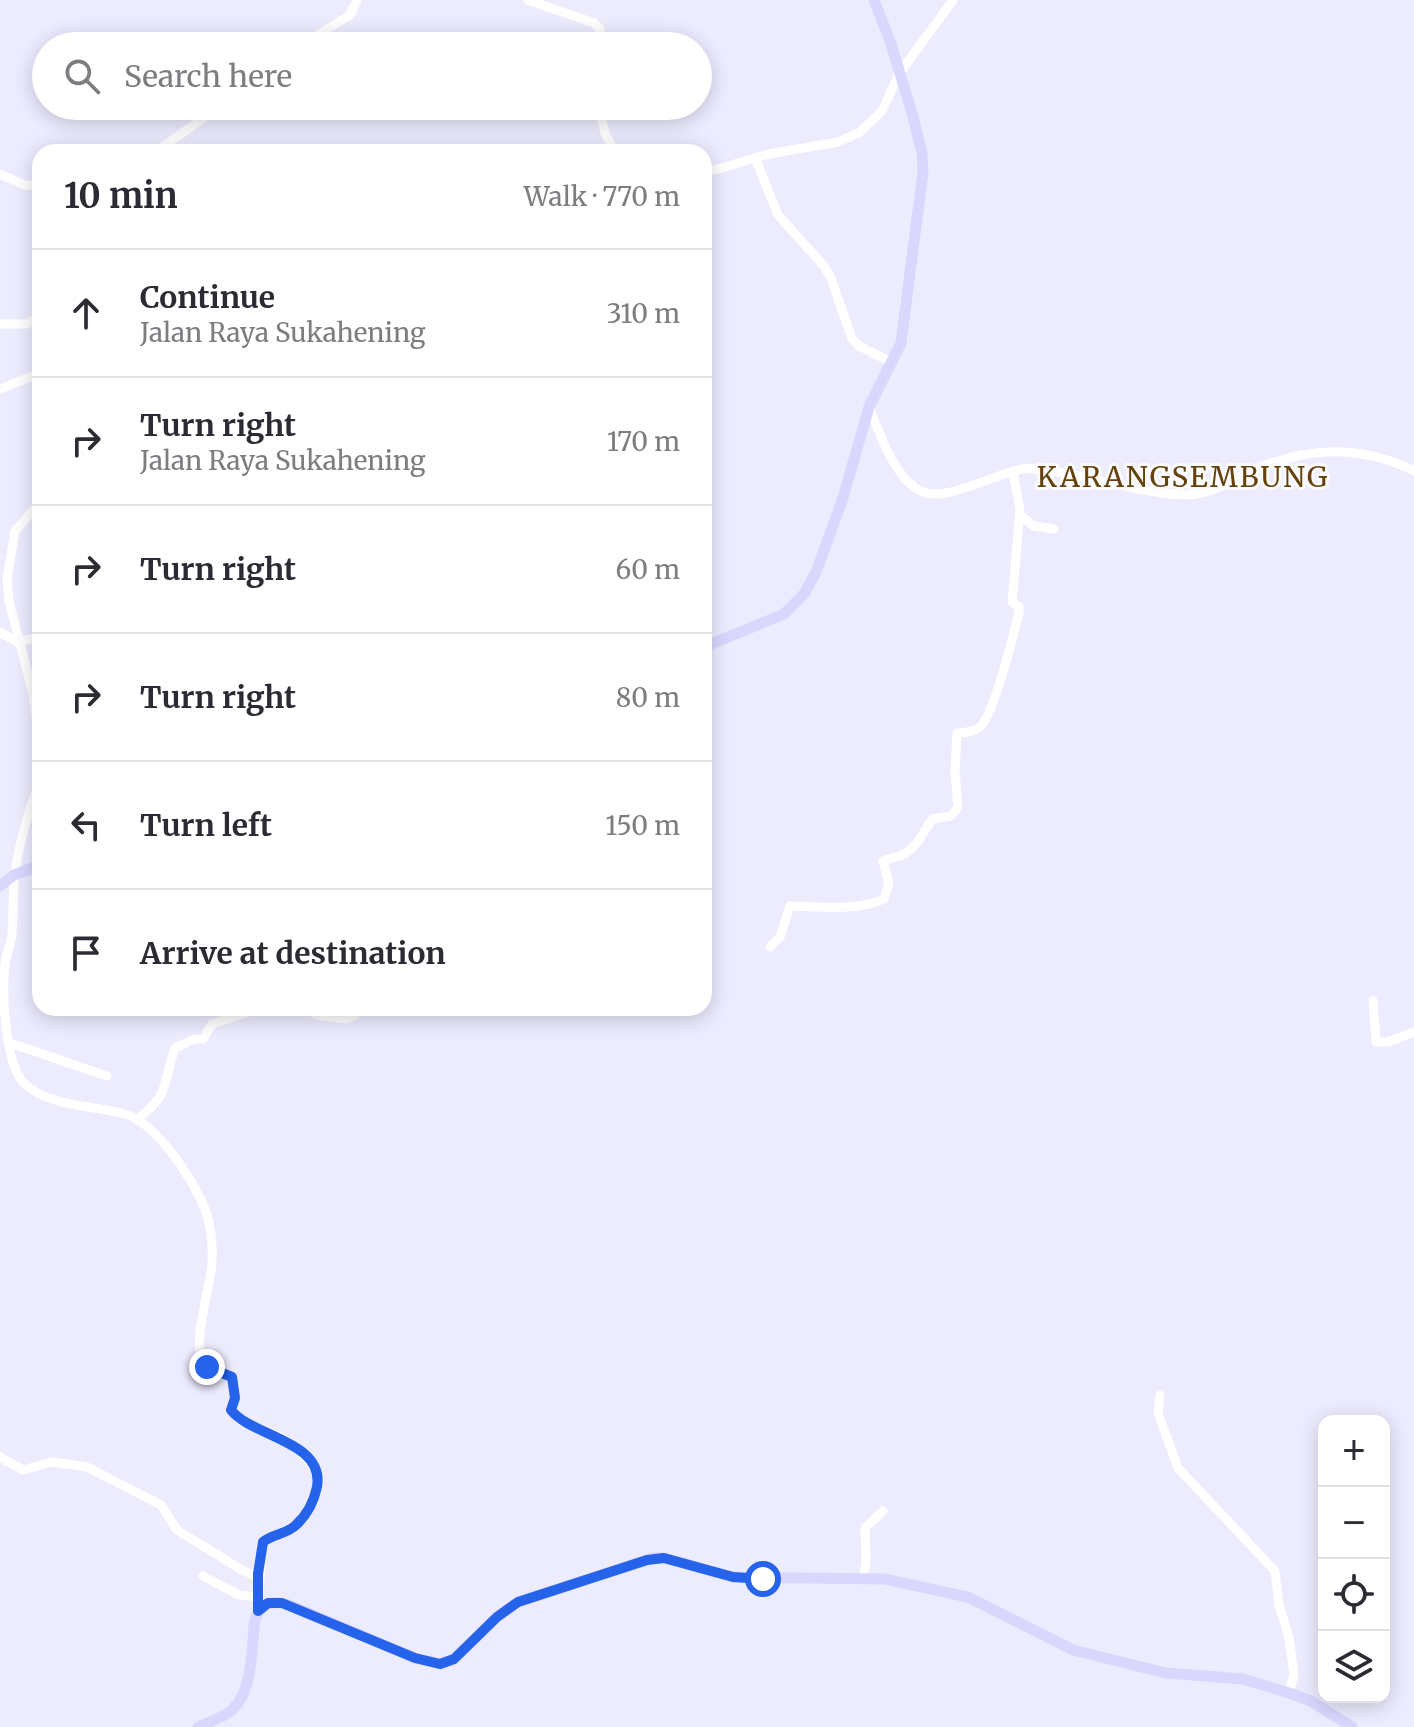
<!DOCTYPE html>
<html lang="en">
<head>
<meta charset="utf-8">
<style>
  body { margin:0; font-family:Merriweather,serif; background:#f7f7f7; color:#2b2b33 }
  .controls { position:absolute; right:24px; bottom:24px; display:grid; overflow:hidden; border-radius:16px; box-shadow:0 4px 20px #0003 }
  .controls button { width:72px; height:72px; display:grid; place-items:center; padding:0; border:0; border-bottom:2px solid #e1e1e2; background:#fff; color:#2b2b33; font:40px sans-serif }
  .stop { position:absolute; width:24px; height:24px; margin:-18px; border:6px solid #2563eb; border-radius:50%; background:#fff }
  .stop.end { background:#2563eb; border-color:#fff; box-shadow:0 2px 8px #0008 }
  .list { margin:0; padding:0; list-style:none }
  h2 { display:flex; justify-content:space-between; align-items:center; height:104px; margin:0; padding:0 32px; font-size:34px }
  h2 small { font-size:26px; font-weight:400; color:#7c7c81 }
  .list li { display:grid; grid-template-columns:52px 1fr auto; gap:24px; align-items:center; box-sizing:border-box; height:128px; padding:0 32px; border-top:2px solid #e1e1e2 }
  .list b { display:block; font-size:30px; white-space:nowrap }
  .list p { margin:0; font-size:26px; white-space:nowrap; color:#7c7c81 }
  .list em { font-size:26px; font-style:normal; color:#7c7c81 }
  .icon { flex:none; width:44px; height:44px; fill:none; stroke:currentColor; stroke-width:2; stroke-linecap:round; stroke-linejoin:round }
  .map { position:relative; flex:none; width:1414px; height:1727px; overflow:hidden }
  .search { position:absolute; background:#fff; box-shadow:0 4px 20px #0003; left:32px; top:32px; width:680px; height:88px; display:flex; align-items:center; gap:20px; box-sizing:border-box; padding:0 28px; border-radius:44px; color:#7c7c81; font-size:30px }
  .panel { position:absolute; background:#fff; box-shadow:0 4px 20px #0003; left:32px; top:144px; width:680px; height:872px; border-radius:24px }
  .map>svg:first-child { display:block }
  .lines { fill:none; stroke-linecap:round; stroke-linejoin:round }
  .minor { stroke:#fff; stroke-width:9 }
  .major { stroke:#dad7fe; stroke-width:11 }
  .route { stroke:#2563eb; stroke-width:10 }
  .labels { text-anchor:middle; stroke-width:6; stroke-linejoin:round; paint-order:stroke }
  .quarter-label { font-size:28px; letter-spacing:2px; fill:#64410d; stroke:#fbfbfb }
</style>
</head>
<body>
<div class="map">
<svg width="1414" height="1727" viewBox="0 0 1414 1727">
  <rect width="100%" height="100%" fill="#edecff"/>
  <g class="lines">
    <g class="minor">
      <polyline points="528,0 594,23 600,29 600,46"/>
      <polyline points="300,46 350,15 357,0"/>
      <polyline points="598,106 605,133 615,152"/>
      <polyline points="156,152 220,106"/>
      <polyline points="755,158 778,215 824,266 831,278 852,339 859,346 891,362"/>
      <polyline points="704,173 769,154 838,142 860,132 882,111 899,74 953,0"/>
      <polyline points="0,174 25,185 40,186"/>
      <polyline points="37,321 40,373"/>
      <polyline points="0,324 27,324 40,317"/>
      <polyline points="0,389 40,373"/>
      <path d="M869,407c10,25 27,75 54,85 23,10 74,-19 99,-23 14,-2 29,2 42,4 33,6 102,26 132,21 22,-3 35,-14 55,-23 55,-24 108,-27 163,0"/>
      <polyline points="40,502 15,531 7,579 9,601 33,694 40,746"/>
      <polyline points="1020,515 1034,526 1054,529"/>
      <polyline points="0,632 17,642 40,637"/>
      <path d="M40,780c-11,30 -21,61 -25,93 -3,20 -1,41 -3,61 -1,10 -6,20 -7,30 -3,27 -1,105 22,122 29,22 66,19 98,28 32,9 68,66 80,95 6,15 8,38 7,54 -1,22 -22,86 -8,101 7,7 20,9 28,13l3,21 -4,12c13,16 31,19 49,27 8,3 13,10 20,16 23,19 23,34 7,60 -13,21 -36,18 -45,32l-4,66"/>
      <path d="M770,947l10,-10 10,-31c31,0 65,6 94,-7l5,-15 -6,-23c6,-3 13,-3 19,-6 16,-8 21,-23 30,-36l19,-3 7,-9 -3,-36 2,-38c8,0 19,-2 24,-7 15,-18 32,-89 38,-114v-5l-7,-5 8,-92 -7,-38"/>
      <polyline points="1373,1001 1376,1042 1388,1042 1414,1032"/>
      <polyline points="298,1008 309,1009 316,1015 347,1019 355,1015 360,1008"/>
      <polyline points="10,1043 107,1076"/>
      <path d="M137,1119c33,-23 26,-37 38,-71l19,-9h9l9,-15 49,-16"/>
      <polyline points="1160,1395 1158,1413 1178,1468 1275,1571 1279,1605 1289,1638 1294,1675 1289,1693"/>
      <polyline points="0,1457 23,1470 52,1462 87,1467 161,1505 177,1530 242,1570 258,1577"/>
      <polyline points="203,1576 239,1595 258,1597"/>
      <polyline points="863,1578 866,1562 865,1528 883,1511"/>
    </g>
    <g class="major">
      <polyline points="704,647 784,614 804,594 816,572 842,501 869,407 901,343 923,172 922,153 912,113 891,44 874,0"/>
      <polyline points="0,886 14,875 40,865"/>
      <path d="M198,1727c11,-5 25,-9 34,-17 22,-20 19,-63 23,-90 6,-19 20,-20 37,-14l123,52 25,6 14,-5 43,-42 21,-15 135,-44h11l69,19 152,2 83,18 105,53 93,23 77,6 46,14 22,8 41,26"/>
    </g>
  </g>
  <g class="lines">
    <path class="route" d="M207,1367l25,10 3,21 -4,12c21,27 94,31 86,77 -3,14 -10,28 -21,38 -9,9 -23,9 -33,17l-5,32v37l10,-8h14l133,55 25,6 14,-5 43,-42 21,-15 129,-42 17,-2 69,19 30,2"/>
  </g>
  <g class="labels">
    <g class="quarter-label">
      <text x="1183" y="487">KARANGSEMBUNG</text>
    </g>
  </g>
</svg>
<div class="controls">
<button>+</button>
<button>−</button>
<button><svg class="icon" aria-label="locate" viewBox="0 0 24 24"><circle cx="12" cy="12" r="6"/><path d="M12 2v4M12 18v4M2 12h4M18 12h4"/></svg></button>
<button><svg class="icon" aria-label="layers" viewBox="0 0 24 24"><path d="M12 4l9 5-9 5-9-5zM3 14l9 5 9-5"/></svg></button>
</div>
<div class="stop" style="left:763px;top:1579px"></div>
<div class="stop end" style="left:207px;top:1367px"></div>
<div class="search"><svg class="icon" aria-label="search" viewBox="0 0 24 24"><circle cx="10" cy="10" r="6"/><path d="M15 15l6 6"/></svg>Search here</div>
<section class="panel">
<h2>10 min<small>Walk · 770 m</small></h2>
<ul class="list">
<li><svg class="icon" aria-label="ahead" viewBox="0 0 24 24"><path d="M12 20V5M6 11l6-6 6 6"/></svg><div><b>Continue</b><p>Jalan Raya Sukahening</p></div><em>310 m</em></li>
<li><svg class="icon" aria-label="right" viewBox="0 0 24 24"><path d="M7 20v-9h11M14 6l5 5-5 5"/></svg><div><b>Turn right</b><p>Jalan Raya Sukahening</p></div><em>170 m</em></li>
<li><svg class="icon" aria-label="right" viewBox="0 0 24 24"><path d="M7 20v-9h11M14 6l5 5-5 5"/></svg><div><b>Turn right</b></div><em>60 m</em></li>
<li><svg class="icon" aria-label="right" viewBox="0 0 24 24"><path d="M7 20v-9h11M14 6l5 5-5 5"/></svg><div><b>Turn right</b></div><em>80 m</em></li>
<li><svg class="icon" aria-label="left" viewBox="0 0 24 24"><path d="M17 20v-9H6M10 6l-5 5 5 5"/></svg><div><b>Turn left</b></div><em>150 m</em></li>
<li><svg class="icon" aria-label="arrive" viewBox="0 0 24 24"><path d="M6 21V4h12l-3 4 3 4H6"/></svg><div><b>Arrive at destination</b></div></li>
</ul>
</section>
</div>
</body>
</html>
